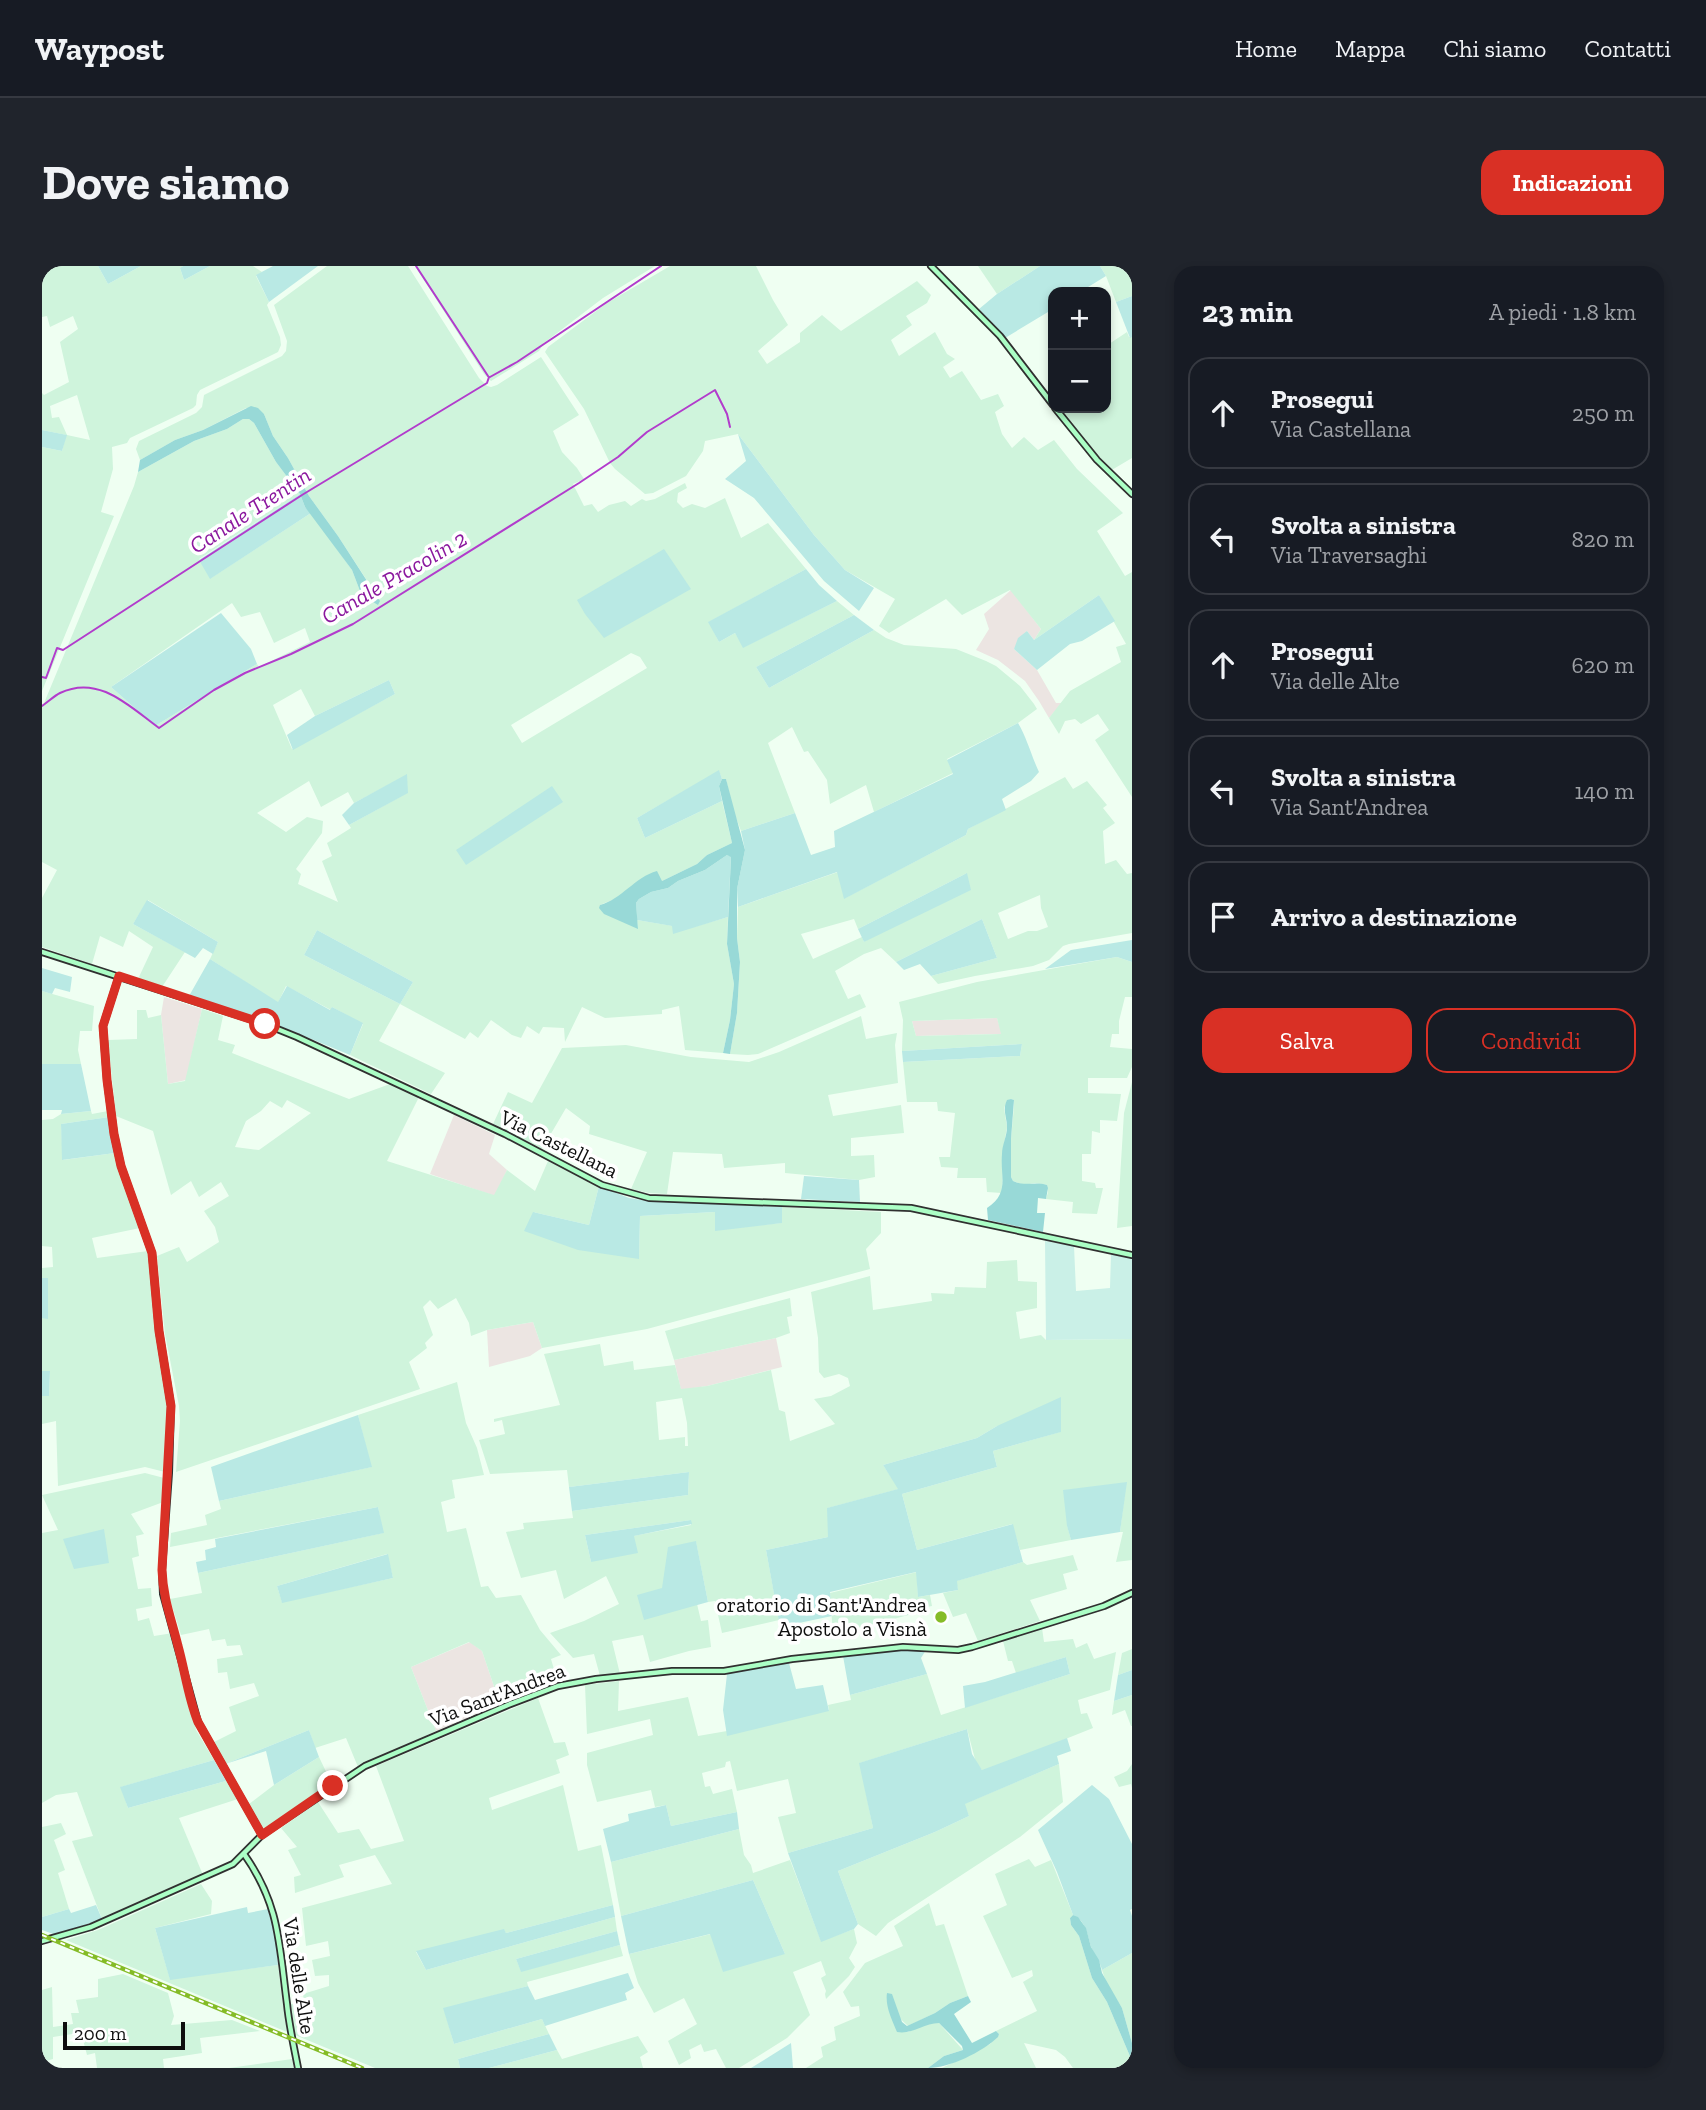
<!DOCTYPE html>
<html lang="it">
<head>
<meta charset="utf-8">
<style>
  body { margin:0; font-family:"Zilla Slab",serif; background:#20242c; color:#f1f3f6 }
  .controls { position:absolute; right:21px; top:21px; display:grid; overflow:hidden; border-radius:14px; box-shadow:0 4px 10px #0003 }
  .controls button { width:63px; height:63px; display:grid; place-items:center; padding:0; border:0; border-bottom:2px solid #363941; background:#171b24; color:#f1f3f6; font:35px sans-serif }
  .scale { position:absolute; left:21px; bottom:18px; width:122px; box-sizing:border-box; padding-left:7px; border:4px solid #0e0e0e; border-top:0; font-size:19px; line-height:24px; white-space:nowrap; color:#0e0e0e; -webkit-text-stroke:5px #fff; paint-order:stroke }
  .stop { position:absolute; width:21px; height:21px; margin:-16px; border:5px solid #d93025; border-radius:50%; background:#fff }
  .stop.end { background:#d93025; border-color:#fff; box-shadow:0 2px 7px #0008 }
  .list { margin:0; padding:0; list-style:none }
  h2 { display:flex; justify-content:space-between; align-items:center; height:91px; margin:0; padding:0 28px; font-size:30px }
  h2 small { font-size:23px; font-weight:400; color:#9ea1a6 }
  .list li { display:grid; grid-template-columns:46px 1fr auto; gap:21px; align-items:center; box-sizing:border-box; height:112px; margin:0 14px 14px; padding:0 14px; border:2px solid #363941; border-radius:21px }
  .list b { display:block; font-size:26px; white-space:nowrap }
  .list p { margin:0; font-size:23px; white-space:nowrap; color:#9ea1a6 }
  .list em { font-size:23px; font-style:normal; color:#9ea1a6 }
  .actions { display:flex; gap:14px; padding:21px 28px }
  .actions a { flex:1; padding:16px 0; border:2px solid #d93025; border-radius:21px; text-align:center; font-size:24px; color:#d93025 }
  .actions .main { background:#d93025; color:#fff }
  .icon { flex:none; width:38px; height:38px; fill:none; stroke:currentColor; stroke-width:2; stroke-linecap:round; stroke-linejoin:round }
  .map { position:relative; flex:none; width:1090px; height:1802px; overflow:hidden; border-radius:21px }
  header { display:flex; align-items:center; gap:42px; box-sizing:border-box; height:98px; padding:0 35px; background:#171b24; border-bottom:2px solid #363941 }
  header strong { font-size:33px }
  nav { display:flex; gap:38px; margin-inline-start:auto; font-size:24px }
  .intro { display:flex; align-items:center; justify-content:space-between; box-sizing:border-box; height:168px; padding:0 42px }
  h1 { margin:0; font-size:49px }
  .button { padding:18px 32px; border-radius:21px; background:#d93025; color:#fff; font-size:24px; font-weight:700 }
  main { display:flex; gap:42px; padding:0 42px }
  aside { flex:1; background:#171b24; border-radius:21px; box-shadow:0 4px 10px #0003 }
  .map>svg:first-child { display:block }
  .industrial { fill:#ece5e2 }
  .farmland { fill:#cff4dc; fill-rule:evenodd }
  .green { fill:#b9e9e4 }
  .forest { fill:#98d9d7 }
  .pitch { fill:#caf0e7 }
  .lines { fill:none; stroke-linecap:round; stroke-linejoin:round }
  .stream { stroke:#b23ccc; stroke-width:2 }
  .secondary-casing { stroke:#303030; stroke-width:8 }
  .secondary { stroke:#abfec5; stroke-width:4.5 }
  .rail-casing { stroke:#85bc27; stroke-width:4.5 }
  .rail { stroke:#fff; stroke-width:2; stroke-dasharray:5; stroke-linecap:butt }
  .route { stroke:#d93025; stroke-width:9 }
  .poi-dot { fill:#85bc27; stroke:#fff; stroke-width:2.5 }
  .labels { text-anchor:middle; stroke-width:7; stroke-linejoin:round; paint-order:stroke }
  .street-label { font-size:21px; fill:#0e0e0e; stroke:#fff }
  .poi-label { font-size:21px; fill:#0e0e0e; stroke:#fff; text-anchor:end }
  .water-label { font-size:23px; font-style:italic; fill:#8b189e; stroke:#fff }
</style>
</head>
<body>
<header>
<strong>Waypost</strong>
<nav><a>Home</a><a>Mappa</a><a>Chi siamo</a><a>Contatti</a></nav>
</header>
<div class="intro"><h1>Dove siamo</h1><a class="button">Indicazioni</a></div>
<main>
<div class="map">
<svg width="1090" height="1802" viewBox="0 0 1090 1802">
  <rect width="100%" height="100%" fill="#effff2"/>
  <g class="industrial">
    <polygon points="969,324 999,363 992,374 985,365 972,383 995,404 1014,437 1020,437 1007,452 997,435 983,415 956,394 934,384 947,363 942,348"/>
    <polygon points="122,731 160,743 144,814 126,818 119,749"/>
    <polygon points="955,752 960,768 874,770 870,755"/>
    <polygon points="412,849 453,869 447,888 465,904 453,930 388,908"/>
    <polygon points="491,1056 500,1082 488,1090 447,1101 445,1064"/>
    <polygon points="734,1072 740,1101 665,1120 639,1124 632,1094"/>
    <polygon points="428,1376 440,1385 458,1438 394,1465 369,1401"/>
  </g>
  <g class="farmland">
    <path d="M0,0h56l10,18 33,-18h42l-3,2 4,12 26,-14h43l9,6 -6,4 13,26 -2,3 13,32 1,8 -3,7 -6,3 -72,35 -3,5 -1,10 -3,3 -63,30 -3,5 -15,4 1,22 -12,43 13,4 -72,175v-244l20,4 4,-16 -24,-5v-37l2,2 25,-13 -9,-40 18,-13 -5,-13 -23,11 -3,-11 -5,1zM35,129l13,45 -23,-5 -8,-18 -7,1 -2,-12z"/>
    <path d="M285,0h81l71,112 8,8 4,1 6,-2 44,-28 38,58 -26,16 9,21 15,16 7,11 -11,5 11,22 8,-2 6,8 11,-7 16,-4 6,5 11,-7 4,2 9,-2 30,-16 2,5 -9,5 -1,9 6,6 9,-4 13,4 20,-10 16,40 27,-15 38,46 -97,53 10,20 16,-9 9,14 93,-46 17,14 -98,52 13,21 105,-58 12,8 18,7 52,4 30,12 10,5 24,20 14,18 3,5 -19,14 -71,36 6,14 -79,39 -8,-27 -36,19 -3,-24 -19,-29 -4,1 -12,-25 -24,16 27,70 -54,18 -8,-21 -7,-31h-4l-3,-8 -82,47 8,20 77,-37 10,42 -25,12 -10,9 -35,17 -26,2 -19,15 -17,7 38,23 -1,-8 36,6v7l55,-16 -1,27 7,40 -4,36 -7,33 -38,-3 -6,-44 -17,4v4l-57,4 -23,-11 -17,35 -1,-14 -21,-1 -4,7 -12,-8 -6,12 -9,-3 -21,-15 -13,18 -8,-6 -5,7 -65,-35 -21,37 66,32 -14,21 -81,-39 13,-31 -31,-17 -1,3 -45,-24 -8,17 -68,-44 8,-17 -70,-42 -15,24 52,28 -23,35 -24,-8 15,-32 -24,-16 -6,16 -23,-11 -8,28 -50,-17v-49l15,-28 -15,-8v-154l92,-222 4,-14 56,-31 33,-12 16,-10h6l5,4 22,39 24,32 -101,65 12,19 100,-65 41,57 8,21 8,-9 -30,-46 -29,-40 -21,-38 -15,-22 -9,-22 -18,-6 -43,22 -28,10 -35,20 -4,-11 3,-8 57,-28 6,-6 2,-12 78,-39 4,-5 1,-10 -13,-36zM190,337l9,14 19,-5 14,31 31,-15 5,14 -51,25 -2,-3 -102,62 -44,-39zM589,387l9,4 7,11 -125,75 -11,-18zM347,414l6,14 -103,55 -19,-44 28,-16 14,27zM365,509v18l-58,32 2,3 -24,15 5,13 -10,5 16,41 -40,-18 3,-10 -5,-5 26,-36 1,-12 -16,-4 -21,15 -29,-19 52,-32 12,26 27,-15 6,11zM275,664l96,52 -13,22 -96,-49z"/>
    <polygon points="373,0 613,0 561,32 502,77 497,85 449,115 442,108"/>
    <polygon points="628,0 714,0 731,34 746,59 716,85 725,98 758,76 758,67 780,49 799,65 875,15 889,29 885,37 864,50 870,59 849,74 857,90 893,66 905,88 913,93 901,101 908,112 920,105 939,134 956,128 962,140 953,146 960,168 970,182 982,171 996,184 1012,174 1035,203 1081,247 1055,265 1083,310 1090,306 1090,531 1053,474 1067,464 1056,448 1039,458 1033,453 1023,455 1017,468 1007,452 1028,425 1079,396 1074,381 1084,378 1057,329 992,374 999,363 968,324 920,349 904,333 847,367 837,360 853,333 803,304 772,269 696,168 663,175 661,185 644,210 611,227 603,228 573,203 568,197 542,143 503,86 506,81 565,37"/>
    <polygon points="936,0 998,0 955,28"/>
    <polygon points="1058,0 1090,0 1090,30 1074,36 1064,10"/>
    <polygon points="1085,66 1087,71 1090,71 1090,192 1068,205 1017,142 1064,142 1064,80"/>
    <path d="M1023,511l8,12 14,-8 20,24 -4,3 12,15 -12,8 2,33 11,-4 11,14 5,-1v60l-63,11 -6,2 -14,14 -16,6 -58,10 -37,8 -7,-8 66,-18 -15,-39 -86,43 -15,-14 -17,6 -29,17 13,28 12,-5 6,13 -108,47 -10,1 -18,-1 7,-41 3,-51 -3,-24 1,-31 100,-35 7,26 121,-63 2,-6zM925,607l-103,69 -2,-5 -49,22 -12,-25 53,-15 4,10zM998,629l1,13 7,19 -11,4h-9l-20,8 -10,-26z"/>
    <path d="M1075,691l15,5v35h-7l-6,24v13h-7l-2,13 22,2v18l-5,11h-39v15l33,1 -4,27 -17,-1v13l-8,-2 -1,23h-9v27l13,2 1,5h7l-6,26 -25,-1 1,-11 -27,-3 2,-7 -1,-7 -4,-1 -8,-1 -11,2 -11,-4 -2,-4v-38l3,-33v-6l-3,-1 -4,2 -3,7 3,19 -5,29 1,11 -1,26 -15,-1 -1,-14h-29l1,-10 -17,-1 -2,-10h11l5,-44 -17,-2 -1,-9h-30l-4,-40 117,-6 2,-12 -120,7 1,-31 -4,-18 78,-20zM955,752l4,16 -85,2 -4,-15z"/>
    <polygon points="0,725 52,740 50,765 38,765 36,784 39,798 0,798"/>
    <path d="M160,743l21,7 -5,24 17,5 -3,8 117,46 41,-15 29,13 -32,64 107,34 13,-25 28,21 13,-30 51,25 -10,39 -56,-13 106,46 1,-42 75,-4v18l66,-7 1,-16 99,5v21l-15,16 4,20 -223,60 -105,19 -9,-26 -46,8 -16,6 -2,-13 -13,-25 -18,11 -8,-9 -7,7 10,28 -8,8 2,5 -18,14 11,27 -244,83 4,-51 -1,-15 -14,-72 -8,-78 22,-9 8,15 32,-20 -4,-15 -11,-16 25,-15 -8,-14 -22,15 -8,-16 -20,14 -18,-64 -37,-15 -8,-76 29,-1v-29h9l2,8 13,-3 7,69 17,-3zM245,834l24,13 -52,37 -24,-3 11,-26 15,-10 9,-10 12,7z"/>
    <polygon points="819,750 824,773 855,767 853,779 856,817 786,829 791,850 859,839 862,867 809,872 809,890 832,889 833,911 817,914 743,907 743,897 682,902 680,888 631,886 625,928 607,927 589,923 605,886 547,868 548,860 524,842 500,883 451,858 466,826 490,837 520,782 584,779 649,791 707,796 737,786"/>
    <polygon points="1090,816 1090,960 1075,962 1082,847"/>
    <polygon points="49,845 50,848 66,845 67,851 19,858 21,894 73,887 98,962 50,972 55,992 106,985 129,1141 127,1207 103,1201 16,1220 14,1155 0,1158 0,1130 7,1130 8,1105 0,1105 0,1052 6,1052 6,1012 0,1012 0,1002 11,1001 10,981 0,980 0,854 11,853 19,848"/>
    <path d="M975,994l1,21 19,1v26l-21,4 4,27 21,-4 5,5 86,-1v221l-16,2 7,-30h-3l6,-49 -59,42 4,15 -51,10 -8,-26 -95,26 -15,-56 95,-27 -4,-16 67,-19 -63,-6 -20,12 -94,27 16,24 -71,19v29l-62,13 13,70 -57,13 -7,-32 -7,1 -12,-60 -34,46 -18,31 53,-15 4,17 7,-1 3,27 -22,4 -39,11 -7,-27 -31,6 8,33 -20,2 -6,-22 -21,4 -23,-25 34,-12 35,-17 -13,-28 -42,23 -8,-29 -35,8 -15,-46 18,-3 -1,-6 50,-5 -1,-7 116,-16 1,-23 -120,15 -2,-17 -77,4 -11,-34 26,-6 -3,-14 -8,2v-3l66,-14 -16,-51 56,-10 4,22 29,-5 1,9 41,-5 6,24 26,-3 64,-16 8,40 6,2 5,29 45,-17 -21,-25 17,-3 19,-10 -2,-8 -9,-4 -15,4 -5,-6 -1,-34 -7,-46 59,-16 3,34 59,-9 -1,-8 23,1 1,-7 31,1 1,-26zM640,1132l5,25 1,23h-3v-9l-26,3 -3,-38zM649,1254v5l-58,11 -42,26 -6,-27z"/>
    <polygon points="748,1032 750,1050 745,1051 748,1067 734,1072 632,1094 623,1065"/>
    <path d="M415,1116l9,41 11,25 7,27 -32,5 3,18 -14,4 6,30 19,-4 15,59 7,-1 8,12 25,-3 19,35 21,25 -10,4 7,24 -58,21 -18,-53 -13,-9 -58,25 25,64 -78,36 -12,-29 -31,10 -6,-18 -84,34 -13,-21 24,-12 -7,-24 30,-11 -5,-13 -24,6 -3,-17 -9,1 -1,-14 26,-4 -3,-10 -13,1 -2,-7 -13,2 -3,-12 -28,6 -11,-36 32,-6 -4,-20 185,-40 -5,-26 -208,40 1,-14 36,-8 -2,-10 16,-6 -2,-8 152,-34 -13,-52zM345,1288l6,24 -111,24 -5,-16z"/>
    <polygon points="103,1207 126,1213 124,1235 89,1248 102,1268 94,1270 97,1290 90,1292 96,1323 109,1322 110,1340 94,1343 96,1355 107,1352 112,1370 131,1367 144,1415 154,1464 172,1494 79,1521 86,1542 184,1515 196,1533 137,1552 161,1609 60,1653 30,1575 51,1570 35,1526 14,1529 0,1537 0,1267 16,1264 0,1229"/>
    <polygon points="1031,1289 1036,1304 1021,1308 1025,1323 988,1334 998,1355 936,1375 924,1347 911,1351 901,1327 916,1324 914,1315 981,1296 985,1299"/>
    <polygon points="875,1306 876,1331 888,1329 890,1340 880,1342 874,1347 791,1369 788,1327"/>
    <polygon points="1000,1362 1002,1376 1031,1373 1034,1382 1045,1377 1052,1393 1074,1386 1068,1424 1036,1434 1039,1448 1045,1447 1051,1462 943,1505 940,1504 934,1497 925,1463 818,1497 831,1562 746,1587 736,1551 754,1547 746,1513 695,1525 688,1495 684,1496 683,1501 660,1507 663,1521 668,1520 671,1528 690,1523 695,1546 629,1560 624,1539 613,1541 609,1524 555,1536 545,1499 545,1487 611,1469 608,1453 545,1468 543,1419 577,1415 576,1445 646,1431 656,1470 685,1465 685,1469 787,1444 786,1439 809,1434 808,1429 885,1408 899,1449 1028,1408 1024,1391 974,1407 970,1395 966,1395 961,1375"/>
    <polygon points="1090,1383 1090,1404 1076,1409 1080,1387"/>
    <polygon points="1090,1429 1090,1460 1089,1460 1083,1444 1070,1449 1072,1435"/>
    <polygon points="496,1432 512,1477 523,1476 527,1489 514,1494 518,1507 447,1532 450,1544 521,1519 536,1585 559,1579 571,1639 464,1667 462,1664 374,1686 384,1704 573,1651 575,1665 474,1693 479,1705 578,1679 581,1690 485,1716 486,1720 402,1743 412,1778 500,1753 507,1768 416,1793 418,1802 333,1802 253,1769 248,1738 262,1737 261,1728 287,1720 287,1709 273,1710 270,1694 288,1690 286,1675 264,1680 260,1642 350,1618 333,1589 297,1599 302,1611 253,1627 252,1611 259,1609 246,1584 255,1581 239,1562 276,1536 296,1567 317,1563 329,1583 362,1575 334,1500"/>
    <polygon points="277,1491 290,1518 220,1566 207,1538 232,1519"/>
    <polygon points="1017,1498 1021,1536 978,1571 846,1657 834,1670 816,1658 796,1605 893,1566 927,1550 922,1538"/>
    <polygon points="1090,1498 1090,1522 1089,1518 1077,1521 1072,1511 1085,1505"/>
    <polygon points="19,1557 24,1568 12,1574 23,1604 16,1607 27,1643 0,1651 0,1561"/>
    <polygon points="697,1563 702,1589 709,1599 711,1607 748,1594 779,1675 812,1663 815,1677 807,1692 813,1701 807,1710 784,1733 783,1728 784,1725 779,1712 784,1709 779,1695 751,1706 768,1749 745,1772 697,1802 684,1802 674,1783 662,1786 659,1778 647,1784 649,1792 637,1799 626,1775 655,1758 642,1732 612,1747 596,1717 587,1688 669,1668 743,1688 711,1614 579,1650 569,1596"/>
    <polygon points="987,1593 993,1601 1009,1594 1031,1649 1028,1652 1029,1659 1037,1670 1050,1712 1065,1736 1090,1795 1090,1802 1031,1802 1023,1791 1014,1784 982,1777 994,1802 900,1802 948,1778 957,1768 954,1765 995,1745 981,1716 991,1710 990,1704 970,1712 941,1650 965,1639 953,1608"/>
    <polygon points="159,1618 170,1635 169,1648 113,1662 128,1713 236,1699 245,1766 24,1674 56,1664"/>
    <polygon points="887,1637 894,1660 902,1658 926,1730 908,1737 893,1747 866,1760 847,1742 856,1766 866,1766 888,1757 897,1757 921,1784 902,1790 886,1802 764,1802 781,1791 779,1781 794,1774 792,1761 818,1750 817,1740 809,1741 801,1726 823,1697 861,1680 852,1660"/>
    <polygon points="1090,1687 1090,1777 1080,1742 1064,1716 1060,1704"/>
    <polygon points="81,1708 126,1727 132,1750 129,1759 190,1754 218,1765 158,1772 160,1787 121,1793 122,1802 55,1802 53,1787 45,1789 41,1774 52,1771 50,1765 11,1771 11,1793 0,1796 0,1724 10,1721 11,1761 31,1758 29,1747 37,1747 34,1734 56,1731 56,1713"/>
    <polygon points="596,1770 606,1786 598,1791 601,1802 447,1802 515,1784 520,1793"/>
    <polygon points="250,1793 252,1802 187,1802"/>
  </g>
  <g class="green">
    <polygon points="56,0 99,0 66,18"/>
    <polygon points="141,0 168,0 142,14 138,2"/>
    <polygon points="231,0 276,0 227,36 214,9"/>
    <polygon points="998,0 1058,0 1064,10 1038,26 1011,26 1011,43 963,72 937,43 955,28"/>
    <polygon points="1090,30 1090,71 1088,72 1074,36"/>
    <polygon points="0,164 25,169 20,185 0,181"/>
    <polygon points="696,168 772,269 803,304 832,322 817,345 782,315 712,232 683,213 704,195"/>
    <polygon points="258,228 263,241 269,247 168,313 157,294"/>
    <polygon points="622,283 649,323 562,372 543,348 535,334"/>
    <polygon points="764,303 777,319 795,335 701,382 693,367 677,376 666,356"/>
    <polygon points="1057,329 1073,355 1040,375 1028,378 995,404 972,383 976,372 985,365 992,374"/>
    <polygon points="179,347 209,383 215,398 113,460 69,421"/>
    <polygon points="812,349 832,364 727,422 714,401"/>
    <polygon points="347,414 353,428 251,484 245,469 273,450"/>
    <path d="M976,457c9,15 13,32 21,49l-8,9 -29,18 4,11 -38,19 -2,6 -122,64 -7,-27 -99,35 -1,-18 8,-39 -4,-19 54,-18 16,42 24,-8 -1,-16 119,-57 -6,-14z"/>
    <polygon points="677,504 680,513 677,520 680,535 603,572 595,552"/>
    <polygon points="365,508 366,527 307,559 300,549 312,537"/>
    <polygon points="510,520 521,536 424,599 414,584"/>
    <polygon points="685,589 689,590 686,651 631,668 630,660 595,654 594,637 597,633 609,626 626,622 636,615 663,604"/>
    <polygon points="925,607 929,624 822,676 816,663"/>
    <polygon points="105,634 176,676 171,688 161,682 153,692 91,658"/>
    <polygon points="940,653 955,692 889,710 878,698 862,704 854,696"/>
    <polygon points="275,664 371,716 358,738 262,689"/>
    <polygon points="1090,674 1090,696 1075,691 1003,703 1029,684"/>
    <polygon points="168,693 236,736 245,720 288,744 290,741 321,757 308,789 233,758 147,730"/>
    <polygon points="0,702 30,711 28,726 13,722 10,728 0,725"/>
    <polygon points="980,778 978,790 861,796 860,785"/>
    <polygon points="0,798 39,798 49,845 19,848 20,844 0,844"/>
    <polygon points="67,851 73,887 20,894 19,858"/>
    <polygon points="762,910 817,914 818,936 759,933"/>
    <polygon points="557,920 587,932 606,935 740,941 740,957 673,965 673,946 598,950 597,993 536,984 482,965 491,946 547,959"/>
    <polygon points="0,1012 6,1012 6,1053 0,1052"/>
    <polygon points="0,1105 8,1105 7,1130 0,1130"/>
    <polygon points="1019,1131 1019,1166 951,1185 955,1201 860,1228 875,1284 971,1258 981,1296 915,1315 916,1324 876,1331 874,1306 788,1326 790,1350 738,1361 724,1284 786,1271 785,1242 856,1223 841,1199 935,1172 955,1160"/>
    <polygon points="316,1149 330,1201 177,1235 169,1201"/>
    <polygon points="647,1206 646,1229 530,1245 527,1221"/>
    <polygon points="1085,1216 1078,1266 1029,1274 1025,1260 1021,1224"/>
    <polygon points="336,1241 342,1267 156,1307 154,1296 164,1294 163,1284 174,1281 173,1273"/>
    <polygon points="649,1254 650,1258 592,1270 596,1287 549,1296 543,1269"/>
    <polygon points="62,1263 67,1297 32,1303 21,1273"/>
    <polygon points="654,1275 666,1336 602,1354 595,1329 620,1322 626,1281"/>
    <polygon points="346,1288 351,1312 240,1337 235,1320"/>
    <polygon points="861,1383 884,1384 879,1392 885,1408 808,1429 801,1390"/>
    <polygon points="1024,1391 1028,1408 923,1442 921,1420 943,1416"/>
    <polygon points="747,1397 754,1423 781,1419 787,1445 685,1470 681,1444 685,1408"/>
    <polygon points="1090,1404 1090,1429 1072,1435 1076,1409"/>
    <polygon points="925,1463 930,1488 940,1504 1025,1472 1029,1485 1015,1490 1017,1498 923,1538 927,1550 893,1566 796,1605 816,1658 812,1663 779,1676 746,1587 831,1562 817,1497"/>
    <polygon points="267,1464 277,1491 232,1519 224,1485 183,1498"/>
    <polygon points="172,1494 184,1515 86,1542 78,1521"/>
    <path d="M1050,1519l17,14 23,45v65l-2,1 2,6v37l-30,17c-2,-9 -7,-14 -10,-21 -5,-13 -5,-28 -19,-34l-16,-43 -19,-42z"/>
    <polygon points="624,1539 629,1560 695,1546 697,1563 569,1596 561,1563 587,1555 586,1548"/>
    <polygon points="711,1614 743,1688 681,1706 668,1668 587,1688 579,1650"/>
    <polygon points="54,1639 60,1653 14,1669 0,1664 0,1651 27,1643 29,1647"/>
    <polygon points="571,1639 573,1651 384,1704 374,1685 462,1663 464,1667"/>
    <polygon points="205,1641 206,1647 226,1643 233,1669 236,1699 128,1714 113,1662"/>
    <polygon points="575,1665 578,1679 479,1706 474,1693"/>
    <polygon points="586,1707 592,1722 583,1727 585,1734 503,1760 500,1753 412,1778 401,1742 486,1720 493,1734"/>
    <polygon points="507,1768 515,1784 447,1802 418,1802 416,1793"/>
    <polygon points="749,1777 751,1802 709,1802"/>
  </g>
  <g class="forest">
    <polygon points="209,140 216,142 222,148 231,170 246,192 267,230 296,270 338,335 336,339 323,331 318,325 310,304 263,241 258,228 234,196 212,157 207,153 201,153 185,163 152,175 96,206 98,194 133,174 161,164"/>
    <path d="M680,513h4l19,71 -8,39v49l3,24 -3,51 -7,41 -7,-1 7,-33 4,-36 -7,-40 4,-87 -4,-2 -22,15 -27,11 -10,7 -17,4 -12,7 -3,4 2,26 -34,-15 -5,-6 1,-3c22,-6 35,-28 57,-34l5,10 35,-17 10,-9 25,-12 -13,-57z"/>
    <path d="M969,833l3,1 -3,39v38l2,4c12,6 22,0 34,4l1,3 -2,11 -8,-1 -1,15h8l-2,19 -55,-12 -1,-12c23,-15 13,-31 15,-54 0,-9 5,-18 5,-27 0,-10 -5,-17 0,-27z"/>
    <polygon points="1031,1649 1036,1651 1044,1662 1049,1681 1057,1694 1060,1707 1080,1742 1090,1777 1090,1795 1065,1736 1050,1712 1037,1670 1029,1659 1028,1652"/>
    <path d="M845,1727l5,1 10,28 5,4 28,-13 15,-10 18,-7 3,6 -17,12 18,29 24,-12 3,3 -1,3c-16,15 -48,31 -70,31l16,-12 19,-6 -1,-4 -23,-23c-15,0 -27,12 -42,9 -5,-12 -12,-26 -10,-39z"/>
  </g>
  <polygon class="pitch" points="1003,975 1032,980 1034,1025 1068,1022 1069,988 1090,992 1090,1073 1004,1074"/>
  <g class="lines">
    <g class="stream">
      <polyline points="374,0 446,110"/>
      <polyline points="448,111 475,96 619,0"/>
      <polyline points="0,411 4,412 15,382 21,384 260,229 445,117 447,111"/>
      <path d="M0,440c6,-4 12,-10 18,-13 39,-19 70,14 99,35l55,-38 31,-17 46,-19 62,-30 226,-141 39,-26 29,-25 68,-42 12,24 3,13"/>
    </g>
    <defs>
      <g id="secondary">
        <polyline points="889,0 958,70 1011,139"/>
        <polyline points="1013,142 1055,194 1090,228"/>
        <polyline points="0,686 223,758 255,771 463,868 560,919 607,932 869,942 1090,989"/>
        <polyline points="77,710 61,760 65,814 72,868 79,900 110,987 117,1065 129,1140 127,1207 120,1304 121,1328 156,1456 220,1569"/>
        <path d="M202,1588c36,51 35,90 43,150 2,21 7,43 11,64"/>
        <polyline points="0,1675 49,1661 191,1598 220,1569 323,1500 466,1439 516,1420 554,1413 630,1405 682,1405 750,1393 861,1381 916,1384 930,1381 1062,1340 1090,1327"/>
      </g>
    </defs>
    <use href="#secondary" class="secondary-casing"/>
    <use href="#secondary" class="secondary"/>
    <defs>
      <polyline id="rail" points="0,1669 320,1802"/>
    </defs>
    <use href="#rail" class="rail-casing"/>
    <use href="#rail" class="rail"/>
  </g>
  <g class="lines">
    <path class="route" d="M223,758l-146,-48 -16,50 4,54 7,54 7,32 31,87 7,78 12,75 -9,164c1,28 9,48 16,76 7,25 10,51 20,76l64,113 71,-49"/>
  </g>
  <circle class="poi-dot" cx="899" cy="1351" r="7"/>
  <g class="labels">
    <g class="street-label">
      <text transform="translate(517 878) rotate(26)" y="7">Via Castellana</text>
      <text transform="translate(455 1429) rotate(-21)" y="7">Via Sant'Andrea</text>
      <text transform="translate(257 1710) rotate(81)" y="7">Via delle Alte</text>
    </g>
    <g class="poi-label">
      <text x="885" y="1346">oratorio di Sant'Andrea<tspan x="885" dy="24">Apostolo a Visnà</tspan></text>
    </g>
    <g class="water-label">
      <text transform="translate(208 244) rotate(-33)" y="8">Canale Trentin</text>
      <text transform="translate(352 311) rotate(-30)" y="8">Canale Pracolin 2</text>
    </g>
  </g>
</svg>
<div class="controls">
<button>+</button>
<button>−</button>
</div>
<div class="scale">200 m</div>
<div class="stop" style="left:223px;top:758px"></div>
<div class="stop end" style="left:291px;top:1520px"></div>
</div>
<aside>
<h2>23 min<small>A piedi · 1.8 km</small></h2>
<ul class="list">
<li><svg class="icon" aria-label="ahead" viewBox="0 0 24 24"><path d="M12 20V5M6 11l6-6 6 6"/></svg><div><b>Prosegui</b><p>Via Castellana</p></div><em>250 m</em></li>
<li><svg class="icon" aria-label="left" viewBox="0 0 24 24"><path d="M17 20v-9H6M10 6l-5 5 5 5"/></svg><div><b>Svolta a sinistra</b><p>Via Traversaghi</p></div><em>820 m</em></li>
<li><svg class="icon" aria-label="ahead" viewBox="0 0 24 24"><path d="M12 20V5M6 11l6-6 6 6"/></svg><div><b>Prosegui</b><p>Via delle Alte</p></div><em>620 m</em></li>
<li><svg class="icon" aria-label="left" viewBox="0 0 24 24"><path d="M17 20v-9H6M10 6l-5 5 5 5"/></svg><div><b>Svolta a sinistra</b><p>Via Sant'Andrea</p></div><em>140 m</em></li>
<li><svg class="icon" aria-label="arrive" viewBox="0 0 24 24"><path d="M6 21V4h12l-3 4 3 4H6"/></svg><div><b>Arrivo a destinazione</b></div></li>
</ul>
<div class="actions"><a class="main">Salva</a><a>Condividi</a></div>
</aside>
</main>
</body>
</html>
